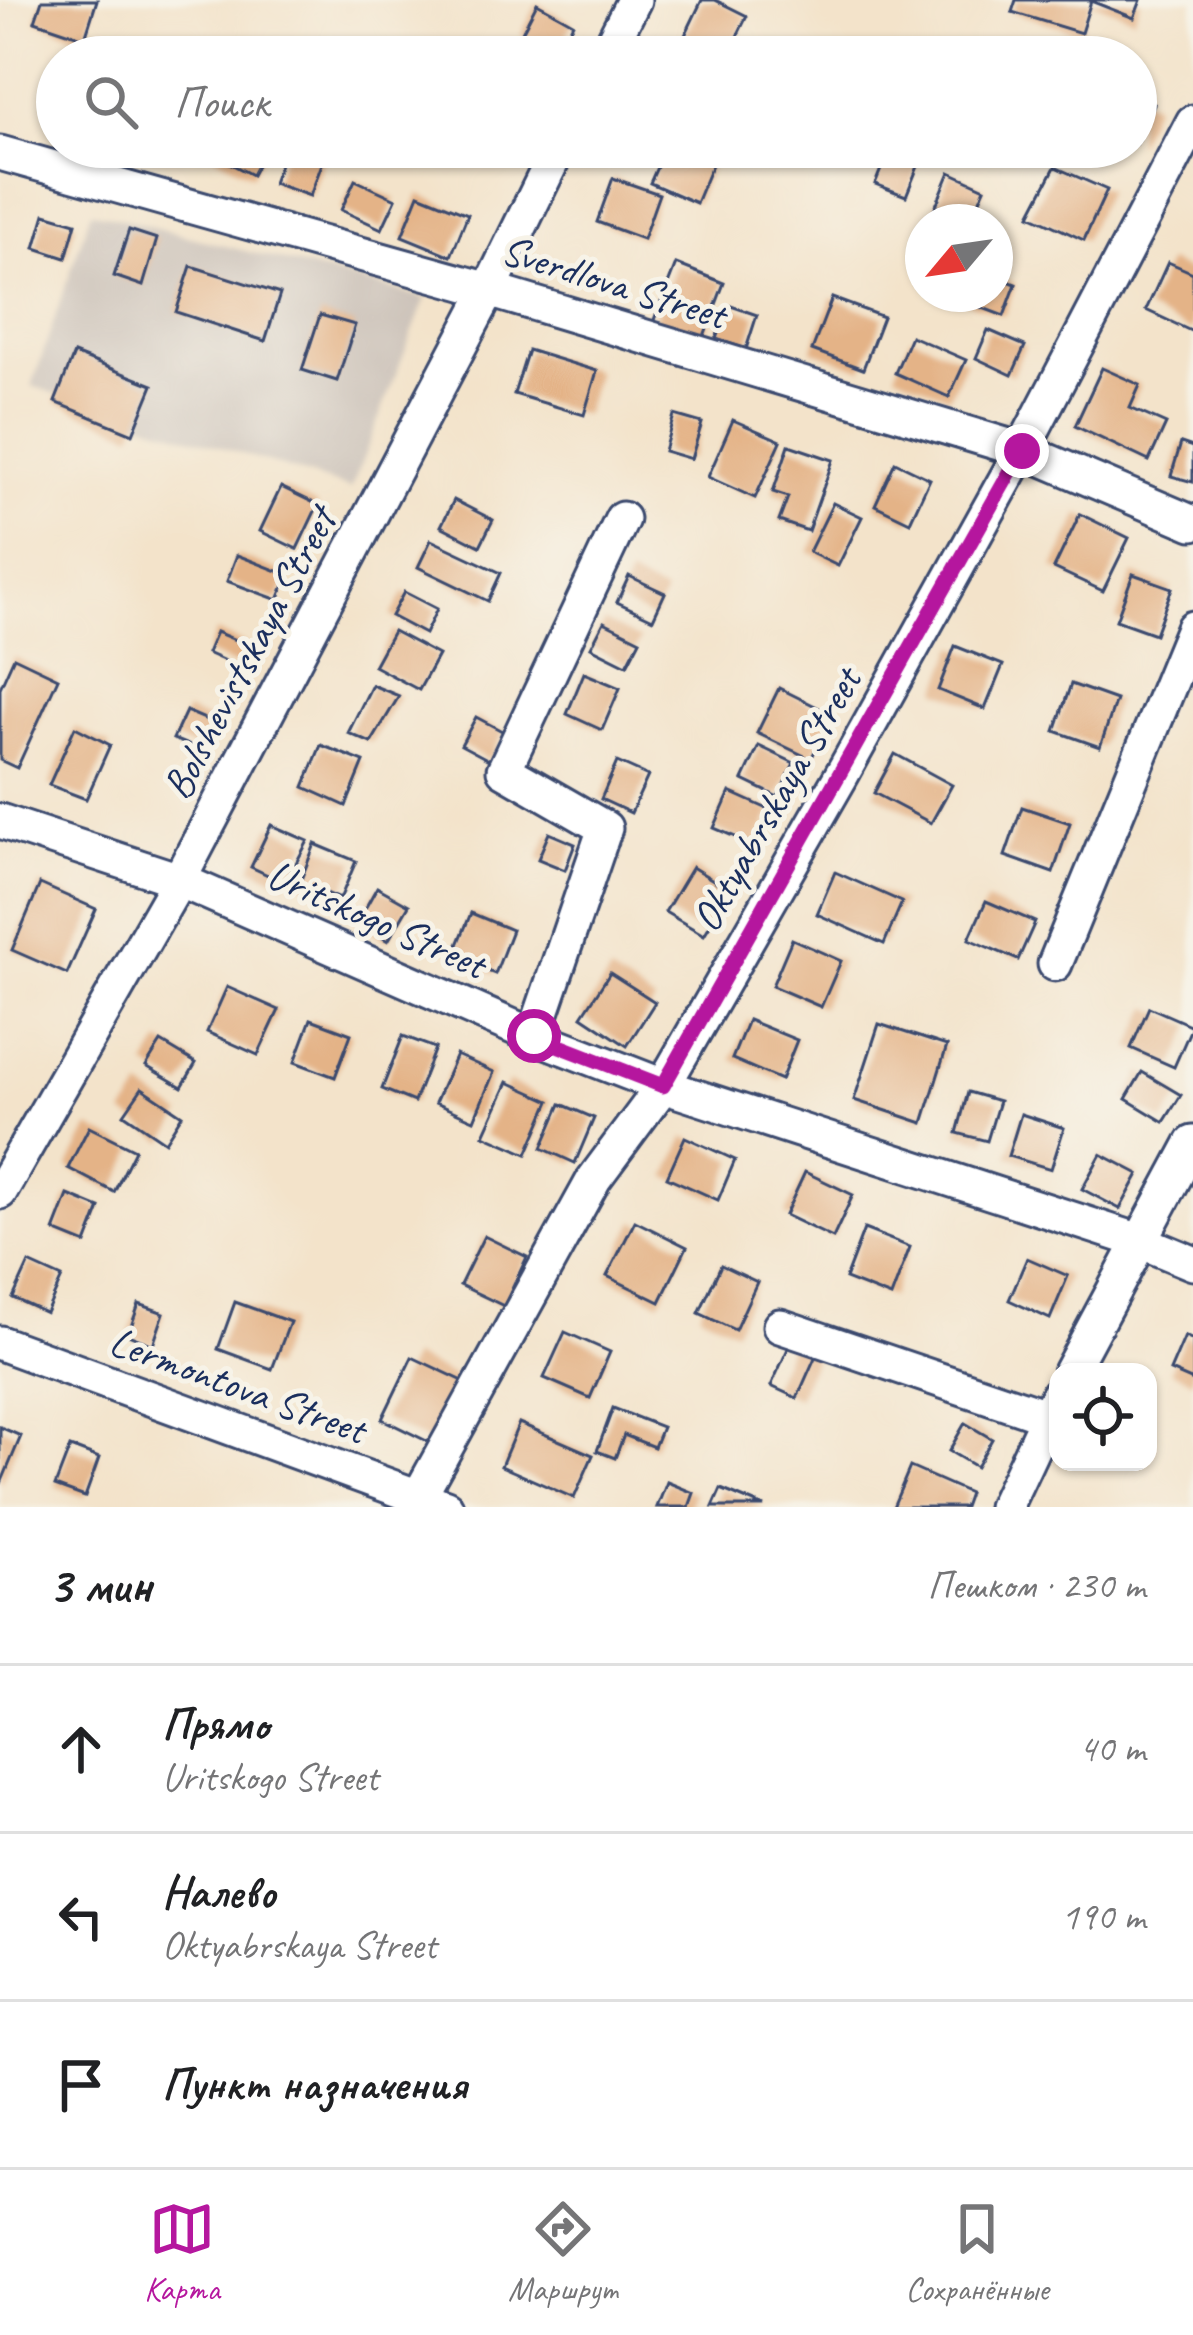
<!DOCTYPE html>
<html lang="ru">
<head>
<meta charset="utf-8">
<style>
  body { margin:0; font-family:Caveat,sans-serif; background:#f2f2f2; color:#202124 }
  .controls { position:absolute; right:36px; bottom:36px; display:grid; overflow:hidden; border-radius:24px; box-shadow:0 3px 9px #0004 }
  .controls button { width:108px; height:108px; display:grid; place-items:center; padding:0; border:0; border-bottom:3px solid #e0e0e0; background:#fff; color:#202124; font:60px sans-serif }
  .compass { position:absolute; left:905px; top:204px; width:108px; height:108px; border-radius:50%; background:#fff; box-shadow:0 3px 9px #0004; rotate:241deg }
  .stop { position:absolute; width:36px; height:36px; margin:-27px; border:9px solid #b5179e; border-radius:50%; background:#fff }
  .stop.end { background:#b5179e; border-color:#fff; box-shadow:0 3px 12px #0008 }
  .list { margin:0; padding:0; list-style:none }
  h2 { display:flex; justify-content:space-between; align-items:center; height:156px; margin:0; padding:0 48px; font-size:51px }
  h2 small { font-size:39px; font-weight:400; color:#757577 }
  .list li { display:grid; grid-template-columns:78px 1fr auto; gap:36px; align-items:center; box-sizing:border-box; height:168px; padding:0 48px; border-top:3px solid #e0e0e0 }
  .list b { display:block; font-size:45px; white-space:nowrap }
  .list p { margin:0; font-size:39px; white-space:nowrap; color:#757577 }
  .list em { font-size:39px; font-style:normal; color:#757577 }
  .icon { flex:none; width:66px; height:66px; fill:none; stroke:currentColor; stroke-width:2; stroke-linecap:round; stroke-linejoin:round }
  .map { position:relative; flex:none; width:1193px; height:1507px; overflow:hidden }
  .search { position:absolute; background:#fff; box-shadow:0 3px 9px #0004; left:36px; right:36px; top:36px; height:132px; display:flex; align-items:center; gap:30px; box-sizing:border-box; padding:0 42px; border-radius:66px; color:#757577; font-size:45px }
  .sheet { height:660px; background:#fff }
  nav { display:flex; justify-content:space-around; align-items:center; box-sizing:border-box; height:168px; border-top:3px solid #e0e0e0; background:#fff; font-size:33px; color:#757577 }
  nav a { display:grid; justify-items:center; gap:6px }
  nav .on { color:#b5179e }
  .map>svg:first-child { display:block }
  .industrial { fill:#ccc2b9 }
  .building { fill:#e4b387 }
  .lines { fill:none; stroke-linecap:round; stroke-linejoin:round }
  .minor-casing { stroke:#3b4a6e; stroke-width:39 }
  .minor { stroke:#fff; stroke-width:33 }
  .route { stroke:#b5179e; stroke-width:15 }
  .labels { text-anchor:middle; stroke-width:10; stroke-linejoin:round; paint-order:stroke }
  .street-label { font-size:42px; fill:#1b2f5e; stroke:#f7f3e8 }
</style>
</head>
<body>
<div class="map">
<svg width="1193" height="1507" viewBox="0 0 1193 1507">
  <rect width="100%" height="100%" fill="#f7f3e8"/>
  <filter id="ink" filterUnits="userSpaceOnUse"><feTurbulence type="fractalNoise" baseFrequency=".00833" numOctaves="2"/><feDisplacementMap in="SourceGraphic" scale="24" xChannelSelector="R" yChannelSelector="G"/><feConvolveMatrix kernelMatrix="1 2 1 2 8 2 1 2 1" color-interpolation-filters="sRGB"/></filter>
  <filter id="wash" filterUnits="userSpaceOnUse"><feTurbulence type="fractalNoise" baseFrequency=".004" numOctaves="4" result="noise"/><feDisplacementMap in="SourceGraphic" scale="48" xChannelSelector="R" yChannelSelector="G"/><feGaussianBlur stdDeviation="2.7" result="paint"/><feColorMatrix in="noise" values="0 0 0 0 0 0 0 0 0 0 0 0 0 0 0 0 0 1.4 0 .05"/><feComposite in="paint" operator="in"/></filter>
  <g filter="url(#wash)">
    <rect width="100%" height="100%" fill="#f3e3ca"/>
    <polygon class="industrial" points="91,211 426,298 351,489 32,386"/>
    <g id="blocks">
      <g class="building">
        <polygon points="42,0 97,0 85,38 35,21"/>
        <polygon points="702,0 715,0 747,16 727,57 688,57 677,52"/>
        <polygon points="1016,0 1141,0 1134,18 1091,1 1081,33 1012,12"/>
        <polygon points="537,3 573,23 557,53 521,34"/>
        <polygon points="1136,96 1154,104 1136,145"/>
        <polygon points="199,147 267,147 252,175"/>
        <polygon points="286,147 309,147 326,153 310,196 273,183"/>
        <polygon points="478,147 512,147 508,158"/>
        <polygon points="666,147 678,147 713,162 696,203 650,183"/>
        <polygon points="890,147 907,147 923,154 906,196 875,184"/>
        <polygon points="1055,167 1107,190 1084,240 1030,215"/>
        <polygon points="950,172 985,188 970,222 934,210"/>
        <polygon points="613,178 659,194 643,239 597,222"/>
        <polygon points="355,180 396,199 382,229 341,210"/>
        <polygon points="419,194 468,214 451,256 402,236"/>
        <polygon points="45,214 76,223 66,258 35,248"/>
        <polygon points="129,230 157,239 143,286 114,276"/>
        <polygon points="1168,262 1193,273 1193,332 1146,310"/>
        <polygon points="676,264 724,283 701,344 652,325"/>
        <polygon points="191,266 280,294 265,341 176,312"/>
        <polygon points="995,276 1016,284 1004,316 956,298 958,294 995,294"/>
        <polygon points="832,298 883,317 863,369 812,350"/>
        <polygon points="728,305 757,315 746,349 716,339"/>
        <polygon points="320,315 355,325 337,381 302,370"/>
        <polygon points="988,330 1025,346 1012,375 976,358"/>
        <polygon points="911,336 966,360 949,397 895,373"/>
        <polygon points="528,350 597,371 584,415 514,394"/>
        <polygon points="74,354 153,385 133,434 55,402"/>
        <polygon points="1102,368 1140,385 1130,408 1166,424 1149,461 1075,426"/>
        <polygon points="674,415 702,423 691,459 664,451"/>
        <polygon points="733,420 781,441 755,498 708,477"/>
        <polygon points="1181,443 1193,447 1193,482 1171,476"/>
        <polygon points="789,445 833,460 808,531 779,521 788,497 773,492"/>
        <polygon points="895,462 930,479 910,522 875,505"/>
        <polygon points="281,487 318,505 297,549 260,531"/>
        <polygon points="454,500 493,520 480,546 441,526"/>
        <polygon points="833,503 862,517 838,566 809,552"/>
        <polygon points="1080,514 1129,538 1103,591 1054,568"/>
        <polygon points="431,540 501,573 488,601 418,567"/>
        <polygon points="237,555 288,575 278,600 227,581"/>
        <polygon points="1133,574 1172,588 1155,634 1116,620"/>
        <polygon points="629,576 665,593 653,619 617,602"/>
        <polygon points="404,592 437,609 425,634 391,616"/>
        <polygon points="604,622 640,640 627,665 591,647"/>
        <polygon points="393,631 438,655 419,690 374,666"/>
        <polygon points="216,632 250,646 241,668 207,653"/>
        <polygon points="955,646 1003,665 985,709 938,690"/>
        <polygon points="14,657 58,678 17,768 0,760 0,688"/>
        <polygon points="584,673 620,688 602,730 567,714"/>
        <polygon points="1071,684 1116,700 1100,747 1055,731"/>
        <polygon points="372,685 399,696 371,743 348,733"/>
        <polygon points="779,688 833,715 811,759 757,733"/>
        <polygon points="186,711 212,722 200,750 173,739"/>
        <polygon points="476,717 504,732 489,760 461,745"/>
        <polygon points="75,727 110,745 86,799 49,785"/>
        <polygon points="321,745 364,762 346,806 304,787"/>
        <polygon points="759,746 794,763 778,797 743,780"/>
        <polygon points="895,754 952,785 931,823 874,793"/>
        <polygon points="617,762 648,776 631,813 601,799"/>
        <polygon points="730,792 772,811 756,846 714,828"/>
        <polygon points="1022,807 1070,823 1053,873 1005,856"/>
        <polygon points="271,825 308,841 285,883 251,867"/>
        <polygon points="549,833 575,844 565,870 538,859"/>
        <polygon points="315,844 356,861 340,899 300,882"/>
        <polygon points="692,867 731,891 704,935 665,912"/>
        <polygon points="835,872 902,902 884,944 817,914"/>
        <polygon points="40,884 96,909 67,974 12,950"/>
        <polygon points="377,887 409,905 388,941 357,923"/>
        <polygon points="986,901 1035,922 1018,960 969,939"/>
        <polygon points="471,913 512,930 495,974 453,957"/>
        <polygon points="792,939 841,961 821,1007 772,986"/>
        <polygon points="610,973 655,1002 627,1046 582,1016"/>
        <polygon points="227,987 279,1010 258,1055 207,1032"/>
        <polygon points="1149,1007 1192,1026 1174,1067 1131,1048"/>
        <polygon points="311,1019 351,1034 335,1077 295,1062"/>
        <polygon points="748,1020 797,1040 781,1080 732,1059"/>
        <polygon points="879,1024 947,1046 923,1123 854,1100"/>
        <polygon points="403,1036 435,1048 414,1102 382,1089"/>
        <polygon points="161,1042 196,1063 182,1087 146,1066"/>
        <polygon points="456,1055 494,1072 474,1120 435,1103"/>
        <polygon points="1142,1072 1181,1095 1164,1122 1126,1099"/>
        <polygon points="508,1082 550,1101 527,1154 484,1135"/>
        <polygon points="142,1088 182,1115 165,1142 124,1114"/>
        <polygon points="968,1092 999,1101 987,1141 957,1133"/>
        <polygon points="561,1104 594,1118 575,1163 542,1148"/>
        <polygon points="1021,1114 1064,1128 1051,1169 1008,1156"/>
        <polygon points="89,1127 135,1150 114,1192 68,1168"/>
        <polygon points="685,1137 735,1160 718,1200 667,1177"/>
        <polygon points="1101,1154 1139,1174 1120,1209 1082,1189"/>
        <polygon points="805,1172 853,1195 833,1238 785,1215"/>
        <polygon points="68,1195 100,1208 86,1244 54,1231"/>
        <polygon points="635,1221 687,1247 660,1302 607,1276"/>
        <polygon points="864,1229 910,1247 891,1297 845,1279"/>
        <polygon points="484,1236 527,1257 504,1306 460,1285"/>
        <polygon points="1027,1258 1068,1276 1050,1319 1009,1300"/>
        <polygon points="29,1263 62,1278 46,1313 13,1298"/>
        <polygon points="721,1265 757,1282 735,1330 699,1313"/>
        <polygon points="235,1302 290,1322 272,1369 218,1349"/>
        <polygon points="139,1304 164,1313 153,1345 128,1335"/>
        <polygon points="565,1332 610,1352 590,1398 544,1378"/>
        <polygon points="1185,1336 1193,1340 1193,1381 1170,1371"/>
        <polygon points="791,1342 817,1353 797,1398 771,1386"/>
        <polygon points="412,1357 465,1382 435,1445 382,1419"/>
        <polygon points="613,1408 662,1427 654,1447 624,1435 615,1458 597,1451"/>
        <polygon points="519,1423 593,1455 574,1498 501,1466"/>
        <polygon points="965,1423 992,1439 976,1467 949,1451"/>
        <polygon points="0,1427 21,1436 0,1486"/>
        <polygon points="70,1447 99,1458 85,1497 55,1486"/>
        <polygon points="910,1467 969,1493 964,1507 893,1507"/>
        <polygon points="667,1482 694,1493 689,1507 657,1507"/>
        <polygon points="721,1489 764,1507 713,1507"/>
      </g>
    </g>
  </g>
  <g filter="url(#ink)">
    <use href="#blocks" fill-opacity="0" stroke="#3b4a6e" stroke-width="3"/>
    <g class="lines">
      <defs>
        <g id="minor">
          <polyline points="605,57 634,0"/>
          <polyline points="0,153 489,290 1022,450 1193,523"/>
          <polyline points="0,821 179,880 534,1036 663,1086 1140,1241 1193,1263"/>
          <polyline points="1055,964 1193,628"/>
          <polyline points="534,1036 605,828 504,770 622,519"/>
          <polyline points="0,1192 179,880 489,290 559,147"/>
          <polyline points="780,1326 1046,1416"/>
          <polyline points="0,1343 446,1507"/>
          <polyline points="1070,1372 1193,1143"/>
          <polyline points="413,1507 594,1179 663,1086 840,778 1022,450 1193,122"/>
          <polyline points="1005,1507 1058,1394"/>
        </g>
      </defs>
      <use href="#minor" class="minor-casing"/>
      <use href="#minor" class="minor"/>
    </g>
  </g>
  <g class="lines" filter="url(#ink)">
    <polyline class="route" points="534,1036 663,1086 1022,451"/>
  </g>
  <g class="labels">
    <g class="street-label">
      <text transform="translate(614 281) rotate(17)" y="15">Sverdlova Street</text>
      <text transform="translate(248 653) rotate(-62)" y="15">Bolshevistskaya Street</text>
      <text transform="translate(775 799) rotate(-60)" y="15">Oktyabrskaya Street</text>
      <text transform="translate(377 918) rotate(24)" y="15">Uritskogo Street</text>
      <text transform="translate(238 1384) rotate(20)" y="15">Lermontova Street</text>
    </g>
  </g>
</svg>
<div class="controls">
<button><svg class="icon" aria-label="locate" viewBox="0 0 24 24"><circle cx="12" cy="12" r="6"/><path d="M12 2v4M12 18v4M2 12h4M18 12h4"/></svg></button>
</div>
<svg class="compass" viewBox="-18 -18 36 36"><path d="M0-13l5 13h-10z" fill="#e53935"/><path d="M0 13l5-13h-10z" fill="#757577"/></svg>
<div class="stop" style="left:534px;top:1036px"></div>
<div class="stop end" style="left:1022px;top:451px"></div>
<div class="search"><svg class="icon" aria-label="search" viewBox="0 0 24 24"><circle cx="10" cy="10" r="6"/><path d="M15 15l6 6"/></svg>Поиск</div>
</div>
<section class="sheet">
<h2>3 мин<small>Пешком · 230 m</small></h2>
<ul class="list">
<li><svg class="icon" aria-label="ahead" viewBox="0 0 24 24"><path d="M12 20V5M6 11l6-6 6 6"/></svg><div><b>Прямо</b><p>Uritskogo Street</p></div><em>40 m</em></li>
<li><svg class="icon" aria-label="left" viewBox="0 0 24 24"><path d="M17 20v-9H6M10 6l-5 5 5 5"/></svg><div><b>Налево</b><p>Oktyabrskaya Street</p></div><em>190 m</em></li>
<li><svg class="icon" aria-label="arrive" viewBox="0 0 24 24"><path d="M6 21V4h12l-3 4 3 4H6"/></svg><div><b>Пункт назначения</b></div></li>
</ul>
</section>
<nav>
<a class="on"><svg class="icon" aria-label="map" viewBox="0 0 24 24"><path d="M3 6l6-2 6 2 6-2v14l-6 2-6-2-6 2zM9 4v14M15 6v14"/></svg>Карта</a>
<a><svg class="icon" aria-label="directions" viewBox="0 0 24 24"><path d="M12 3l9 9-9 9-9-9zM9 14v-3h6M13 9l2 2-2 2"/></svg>Маршрут</a>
<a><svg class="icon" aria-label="saved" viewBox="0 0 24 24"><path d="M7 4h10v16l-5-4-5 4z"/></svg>Сохранённые</a>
</nav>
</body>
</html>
